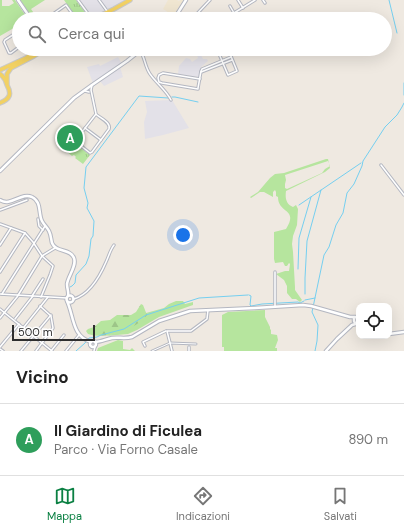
<!DOCTYPE html>
<html lang="it">
<head>
<meta charset="utf-8">
<style>
  body { margin:0; font-family:"DM Sans",sans-serif; background:#f6f6f6; color:#222 }
  .controls { position:absolute; right:12px; bottom:12px; display:grid; overflow:hidden; border-radius:8px; box-shadow:0 4px 16px #0002 }
  .controls button { width:36px; height:36px; display:grid; place-items:center; padding:0; border:0; border-bottom:1px solid #e0e0e0; background:#fff; color:#222; font:20px sans-serif }
  .scale { position:absolute; left:12px; bottom:10px; width:83px; box-sizing:border-box; padding-left:4px; border:2px solid #2e2e2e; border-top:0; font-size:11px; line-height:14px; white-space:nowrap; color:#2e2e2e; -webkit-text-stroke:3px #fff; paint-order:stroke }
  .you { position:absolute; left:183px; top:235px; width:14px; height:14px; margin:-10px; border:3px solid #fff; border-radius:50%; background:#1a73e8; box-shadow:0 0 0 6px #1a73e833 }
  .badge { display:grid; place-items:center; width:26px; height:26px; border-radius:50%; background:#0b8043; color:#fff; font-size:13px; font-weight:700 }
  .pin { position:absolute; translate:-50% -50%; border:2px solid #fff; box-shadow:0 1px 4px #0006 }
  .list { margin:0; padding:0; list-style:none }
  h2 { display:flex; justify-content:space-between; align-items:center; height:52px; margin:0; padding:0 16px; font-size:17px }
  h2 small { font-size:13px; font-weight:400; color:#767676 }
  .list li { display:grid; grid-template-columns:26px 1fr auto; gap:12px; align-items:center; box-sizing:border-box; height:72px; padding:0 16px; border-top:1px solid #e0e0e0 }
  .list b { display:block; font-size:15px; white-space:nowrap }
  .list p { margin:0; font-size:13px; white-space:nowrap; color:#767676 }
  .list em { font-size:13px; font-style:normal; color:#767676 }
  .icon { flex:none; width:22px; height:22px; fill:none; stroke:currentColor; stroke-width:2; stroke-linecap:round; stroke-linejoin:round }
  .map { position:relative; flex:none; width:404px; height:351px; overflow:hidden }
  .search { position:absolute; background:#fff; box-shadow:0 4px 16px #0002; left:12px; right:12px; top:12px; height:44px; display:flex; align-items:center; gap:10px; box-sizing:border-box; padding:0 14px; border-radius:22px; color:#767676; font-size:15px }
  .sheet { height:124px; background:#fff }
  nav { display:flex; justify-content:space-around; align-items:center; box-sizing:border-box; height:56px; border-top:1px solid #e0e0e0; background:#fff; font-size:11px; color:#767676 }
  nav a { display:grid; justify-items:center; gap:2px }
  nav .on { color:#0b8043 }
  .map>svg:first-child { display:block }
  .industrial { fill:#e3e1e8 }
  .education { fill:#f0e6d1 }
  .grass { fill:#b6e59e; fill-rule:evenodd }
  .forest { fill:url(#forest-firs) }
  .park { fill:url(#park-tufts) }
  .lines { fill:none; stroke-linecap:round; stroke-linejoin:round }
  .stream { stroke:#75cff0; stroke-width:1 }
  .pedestrian-casing { stroke:#b4b7c1; stroke-width:3 }
  .minor-casing { stroke:#b4b7c1; stroke-width:3.5 }
  .tertiary-casing { stroke:#b4b7c1; stroke-width:4.5 }
  .secondary-casing { stroke:#b4b7c1; stroke-width:4.5 }
  .primary-casing { stroke:#c9c9c9; stroke-width:5.5 }
  .pedestrian { stroke:#fff; stroke-width:1 }
  .minor { stroke:#fff; stroke-width:1.5 }
  .tertiary { stroke:#fff; stroke-width:2.5 }
  .secondary { stroke:#fff; stroke-width:2.5 }
  .primary { stroke:#f2d163; stroke-width:3.5 }
</style>
</head>
<body>
<div class="map">
<svg width="404" height="351" viewBox="0 0 404 351">
  <defs>
    <pattern id="forest-firs" width="22" height="20" patternUnits="userSpaceOnUse"><rect width="22" height="20" fill="#b6e59e"/><path d="M5 1l3.5 6h-7zM16 11l3.5 6h-7z" fill="#9dc588"/></pattern>
    <pattern id="park-tufts" width="24" height="20" patternUnits="userSpaceOnUse"><rect width="24" height="20" fill="#b6e59e"/><path d="M3 7l-1-3M5 7V3M7 7l1-3M15 17l-1-3M17 17v-4M19 17l1-3" fill="none" stroke="#9dc588"/></pattern>
  </defs>
  <rect width="100%" height="100%" fill="#efe9e1"/>
  <g class="industrial">
    <polygon points="80,0 129,0 93,18"/>
    <polygon points="195,49 198,49 203,59 207,59 208,61 201,67 199,77 178,74 179,66 186,58 190,59 192,62 198,58"/>
    <polygon points="118,57 123,66 120,67 123,77 104,86 100,81 94,86 87,67 99,64 100,66"/>
    <polygon points="172,100 189,128 163,135 145,139 144,122 147,112 145,101"/>
  </g>
  <polygon class="education" points="168,0 177,0 179,1 180,0 184,0 179,7 178,9 174,16 163,9"/>
  <g class="grass">
    <polygon points="0,0 2,0 2,6 9,6 14,3 12,0 15,0 28,19 19,19 19,25 0,36"/>
    <polygon points="20,0 45,0 31,9 38,19 33,19"/>
    <path d="M326,159h2l2,9 -5,4 -39,19c-1,7 0,13 7,16l3,-2 2,4 -1,16 -4,11 -1,8 1,8 2,35v3l7,10 -2,2 -4,-3h-4l-5,-6v-7l-3,-6 -8,-6 9,-3h4l1,-7 -1,-1 -2,3h-2l-2,-4 -8,1 -1,-4v-27l12,-3c13,-21 -8,-15 -8,-32l-2,-1v-4l-1,-2 -2,2v5l-9,-5h-4l-9,6 -1,-1 8,-5 12,-14 5,-4 9,-1zM328,161l2,5 -5,3 -3,4 -35,16 -2,-1v-4l1,-4 -1,-5z"/>
    <polygon points="176,301 183,301 185,304 193,302 193,305 159,317 137,330 128,334 106,336 125,330 138,323 146,313 164,308 169,304"/>
    <polygon points="265,310 265,317 270,327 270,329 271,330 271,334 277,335 278,340 275,348 277,348 277,351 282,351 224,351 224,347 222,347 222,315 228,312"/>
    <polygon points="118,340 123,341 123,349 130,350 132,348 135,351 97,351 98,348"/>
  </g>
  <path class="forest" d="M141,304l2,1 4,10c-3,3 -6,7 -10,9 -13,9 -34,15 -49,10l-2,-3 2,-2 6,-2 7,-6 9,-1 7,-5h14l5,-3z"/>
  <g class="park">
    <polygon points="64,0 76,0 90,19 77,19"/>
    <path d="M70,129l4,3 -3,5 3,3 -1,2 17,13 -7,9 -8,-6 1,-1 -2,-2 -2,1 -6,-5c2,-4 3,-7 1,-11l1,-2 -1,-1z"/>
  </g>
  <g class="lines">
    <g class="stream">
      <polyline points="389,0 397,33"/>
      <polyline points="404,83 404,95"/>
      <polyline points="172,97 175,97 198,102"/>
      <polyline points="299,205 361,163"/>
      <polyline points="298,269 299,238 311,197"/>
      <polyline points="70,287 72,286 75,283 76,275 86,264 89,256 91,239 93,236 94,221 87,208 88,203 84,188 86,167 139,96 168,98"/>
      <polyline points="305,294 305,278 307,241 321,190"/>
      <polyline points="249,295 251,296 250,305 251,306 262,304 298,302 300,303 304,301"/>
      <polyline points="305,300 315,298"/>
      <polyline points="76,351 85,343 89,338 97,337 101,335 124,329 146,315 199,298 248,295"/>
      <polyline points="315,351 317,341 318,325 312,312 324,255 329,247 336,225 343,213 347,193 354,184 362,166 363,161 385,127 397,115 402,107 404,103"/>
    </g>
    <defs>
      <polyline id="pedestrian" points="152,351 170,343 196,344"/>
      <g id="minor">
        <polyline points="78,0 92,19"/>
        <polyline points="99,0 107,11"/>
        <polyline points="238,0 243,8"/>
        <polyline points="263,0 265,3"/>
        <polyline points="230,6 234,13 255,0"/>
        <polyline points="177,14 186,19"/>
        <polyline points="46,19 66,5 76,19"/>
        <polyline points="152,19 154,17 157,19"/>
        <polyline points="192,19 210,0"/>
        <polyline points="19,31 5,40 4,42 9,53 11,53 19,47"/>
        <path d="M163,49c7,5 12,3 20,0"/>
        <polyline points="217,49 228,75 237,71 228,49"/>
        <path d="M140,50c5,8 5,17 10,24 7,10 16,16 21,26"/>
        <polyline points="201,72 232,60"/>
        <path d="M92,85l-1,5 5,24 1,1c5,4 14,8 12,14l-17,23 -2,1 -14,-11 -1,-1 21,-27"/>
        <polyline points="198,88 201,71 202,69 231,57"/>
        <polyline points="198,89 162,83 159,82 158,78 159,75 163,73 200,79"/>
        <polyline points="85,91 89,92"/>
        <polyline points="85,128 101,140"/>
        <polyline points="381,165 404,195"/>
        <polyline points="0,210 27,200"/>
        <polyline points="38,219 39,226 43,230"/>
        <polyline points="0,224 25,233 33,242 42,256 53,266 50,275 41,297"/>
        <polyline points="0,245 11,228"/>
        <polyline points="0,272 25,233"/>
        <polyline points="275,272 275,306"/>
        <polyline points="0,294 67,298"/>
        <polyline points="2,294 45,226"/>
        <polyline points="32,296 43,279"/>
        <path d="M74,299c16,-5 26,-23 32,-37 3,-6 4,-12 8,-17"/>
        <polyline points="0,309 52,351"/>
        <polyline points="0,318 17,297 42,256 55,248"/>
        <polyline points="15,319 33,296"/>
        <polyline points="24,327 48,297"/>
        <polyline points="145,346 143,342 166,331"/>
        <polyline points="0,347 19,324"/>
        <polyline points="0,349 3,351"/>
        <polyline points="21,351 51,315"/>
        <polyline points="36,351 53,328 51,316 40,306"/>
        <polyline points="51,351 64,335"/>
        <polyline points="66,351 79,335"/>
        <polyline points="94,351 95,347"/>
        <polyline points="172,351 167,331 191,331 207,319 208,310"/>
        <polyline points="189,351 189,347"/>
      </g>
      <g id="tertiary">
        <polyline points="174,19 186,0"/>
        <polyline points="0,171 74,98 92,85 127,61 142,49"/>
        <path d="M0,200c11,7 21,-8 32,-3 10,5 6,16 10,24 2,4 5,6 7,10 2,4 2,8 3,12 4,10 18,5 22,15 3,8 -6,18 -7,26 0,5 2,8 1,12"/>
        <circle cx="70" cy="299" r="3.5"/>
        <path d="M67,301c7,15 5,36 24,41"/>
        <circle cx="93" cy="344" r="3"/>
        <path d="M95,342c6,0 11,-3 17,-4 7,-1 13,1 20,-1l27,-16 31,-10 65,-3 48,-3 8,1 39,11h5"/>
      </g>
      <g id="secondary">
        <polyline points="18,0 31,19"/>
        <polyline points="355,323 354,321 354,318 356,317 359,317"/>
        <polyline points="389,334 404,332"/>
        <polyline points="326,351 337,339 352,325 359,323"/>
      </g>
      <g id="primary">
        <polyline points="93,19 114,9 130,0"/>
        <polyline points="0,70 26,58 40,49"/>
        <path d="M0,74c4,3 6,6 7,11 5,9 3,14 -7,18"/>
        <polyline points="7,83 7,74 11,68 34,56 45,49"/>
      </g>
    </defs>
    <use href="#pedestrian" class="pedestrian-casing"/>
    <use href="#minor" class="minor-casing"/>
    <use href="#tertiary" class="tertiary-casing"/>
    <use href="#secondary" class="secondary-casing"/>
    <use href="#primary" class="primary-casing"/>
    <use href="#pedestrian" class="pedestrian"/>
    <use href="#minor" class="minor"/>
    <use href="#tertiary" class="tertiary"/>
    <use href="#secondary" class="secondary"/>
    <use href="#primary" class="primary"/>
  </g>
</svg>
<div class="controls">
<button><svg class="icon" aria-label="locate" viewBox="0 0 24 24"><circle cx="12" cy="12" r="6"/><path d="M12 2v4M12 18v4M2 12h4M18 12h4"/></svg></button>
</div>
<div class="scale">500 m</div>
<div class="you"></div>
<div class="pin badge" style="left:70px;top:138px;background:#2e9e5b">A</div>
<div class="search"><svg class="icon" aria-label="search" viewBox="0 0 24 24"><circle cx="10" cy="10" r="6"/><path d="M15 15l6 6"/></svg>Cerca qui</div>
</div>
<section class="sheet">
<h2>Vicino<small></small></h2>
<ul class="list">
<li><span class="badge" style="background:#2e9e5b">A</span><div><b>Il Giardino di Ficulea</b><p>Parco · Via Forno Casale</p></div><em>890 m</em></li>
</ul>
</section>
<nav>
<a class="on"><svg class="icon" aria-label="map" viewBox="0 0 24 24"><path d="M3 6l6-2 6 2 6-2v14l-6 2-6-2-6 2zM9 4v14M15 6v14"/></svg>Mappa</a>
<a><svg class="icon" aria-label="directions" viewBox="0 0 24 24"><path d="M12 3l9 9-9 9-9-9zM9 14v-3h6M13 9l2 2-2 2"/></svg>Indicazioni</a>
<a><svg class="icon" aria-label="saved" viewBox="0 0 24 24"><path d="M7 4h10v16l-5-4-5 4z"/></svg>Salvati</a>
</nav>
</body>
</html>
